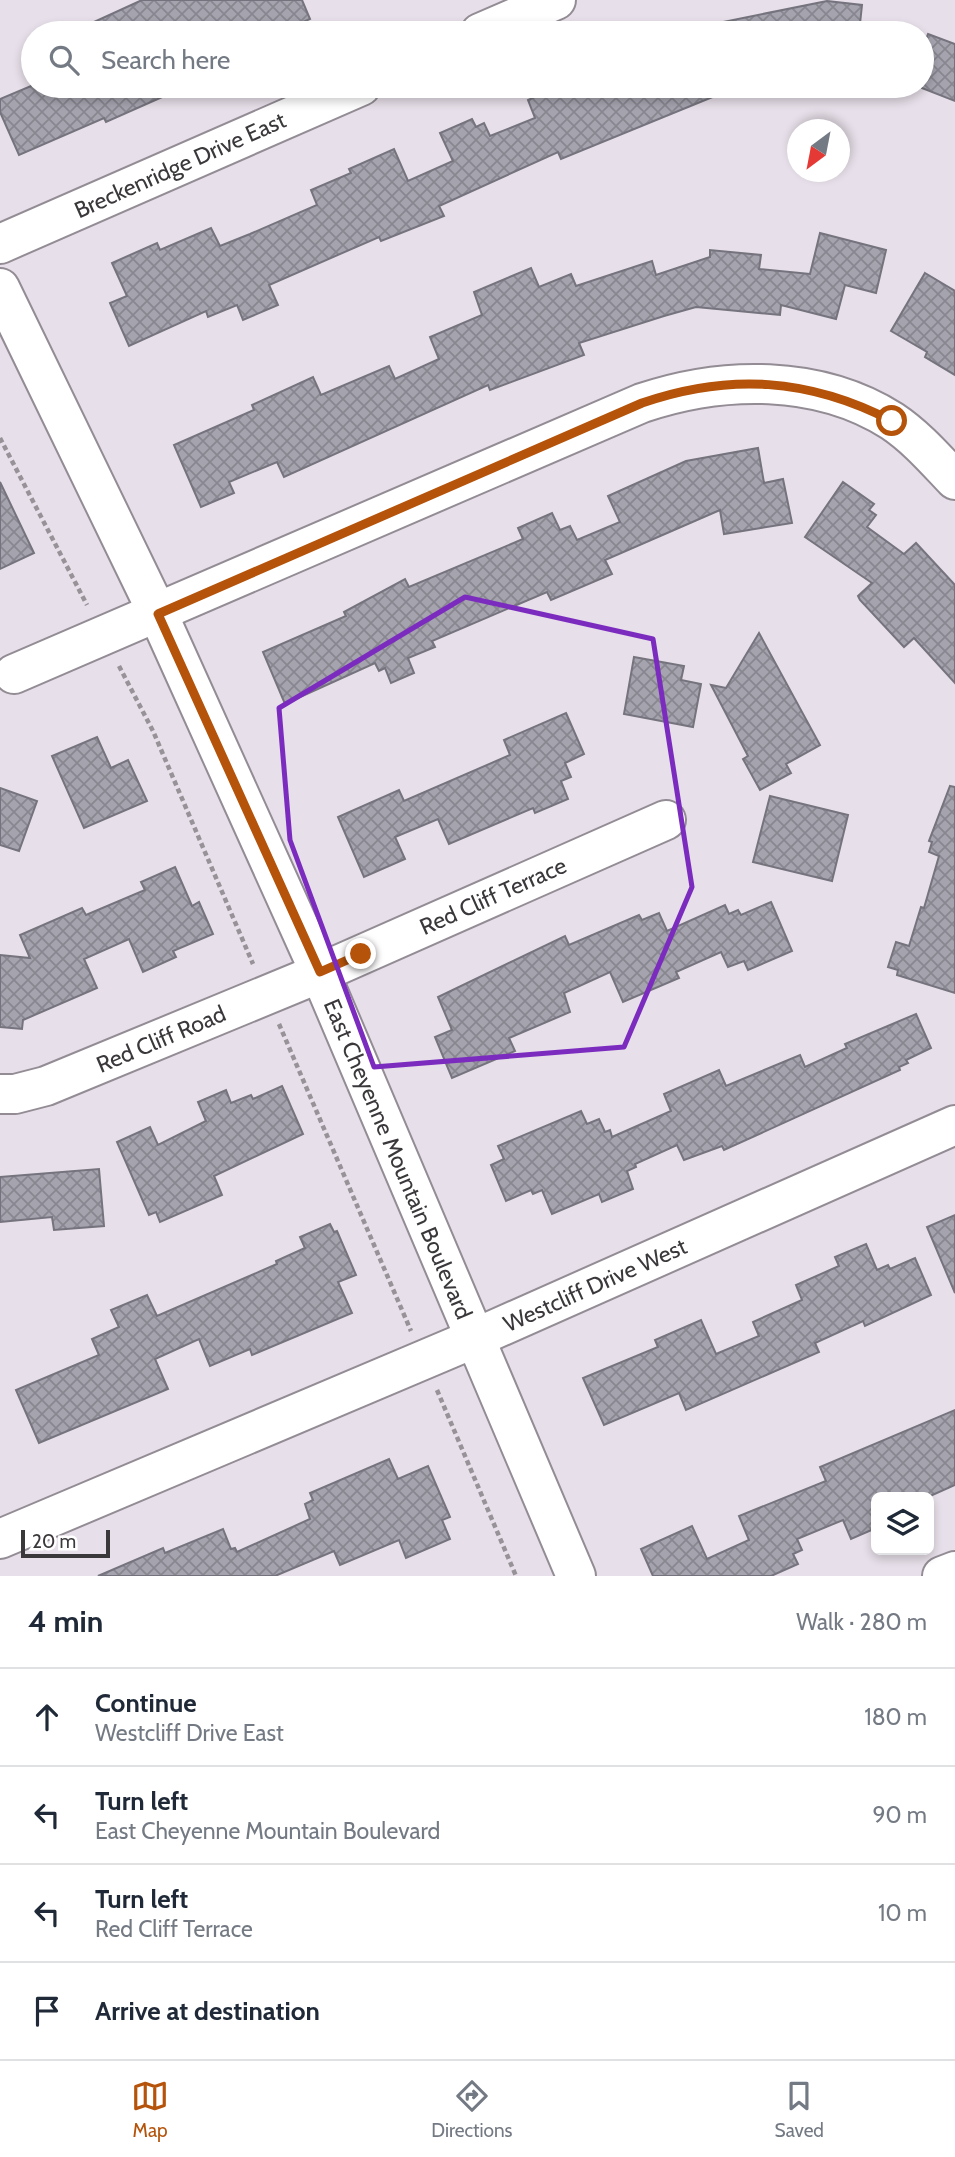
<!DOCTYPE html>
<html lang="en">
<head>
<meta charset="utf-8">
<style>
  body { margin:0; font-family:Cabin,sans-serif; background:#f6f6f7; color:#1f2937 }
  .controls { position:absolute; right:21px; bottom:21px; display:grid; overflow:hidden; border-radius:10px; box-shadow:0 4px 10px #0003 }
  .controls button { width:63px; height:63px; display:grid; place-items:center; padding:0; border:0; border-bottom:2px solid #e0e1e3; background:#fff; color:#1f2937; font:35px sans-serif }
  .compass { position:absolute; left:787px; top:119px; width:63px; height:63px; border-radius:50%; background:#fff; box-shadow:0 4px 10px #0003; rotate:212deg }
  .scale { position:absolute; left:21px; bottom:18px; width:89px; box-sizing:border-box; padding-left:7px; border:4px solid #3b383b; border-top:0; font-size:19px; line-height:24px; white-space:nowrap; color:#3b383b; -webkit-text-stroke:5px #fff; paint-order:stroke }
  .stop { position:absolute; width:21px; height:21px; margin:-16px; border:5px solid #b45309; border-radius:50%; background:#fff }
  .stop.end { background:#b45309; border-color:#fff; box-shadow:0 2px 7px #0008 }
  .list { margin:0; padding:0; list-style:none }
  h2 { display:flex; justify-content:space-between; align-items:center; height:91px; margin:0; padding:0 28px; font-size:30px }
  h2 small { font-size:23px; font-weight:400; color:#747a83 }
  .list li { display:grid; grid-template-columns:46px 1fr auto; gap:21px; align-items:center; box-sizing:border-box; height:98px; padding:0 28px; border-top:2px solid #e0e1e3 }
  .list b { display:block; font-size:26px; white-space:nowrap }
  .list p { margin:0; font-size:23px; white-space:nowrap; color:#747a83 }
  .list em { font-size:23px; font-style:normal; color:#747a83 }
  .icon { flex:none; width:38px; height:38px; fill:none; stroke:currentColor; stroke-width:2; stroke-linecap:round; stroke-linejoin:round }
  .map { position:relative; flex:none; width:955px; height:1576px; overflow:hidden }
  .search { position:absolute; background:#fff; box-shadow:0 4px 10px #0003; left:21px; right:21px; top:21px; height:77px; display:flex; align-items:center; gap:18px; box-sizing:border-box; padding:0 24px; border-radius:38px; color:#747a83; font-size:26px }
  .sheet { height:483px; background:#fff }
  nav { display:flex; justify-content:space-around; align-items:center; box-sizing:border-box; height:98px; border-top:2px solid #e0e1e3; background:#fff; font-size:19px; color:#747a83 }
  nav a { display:grid; justify-items:center; gap:4px }
  nav .on { color:#b45309 }
  .map>svg:first-child { display:block }
  .building { fill:url(#building-cross-hatch); stroke:#75737d; stroke-width:2 }
  .lines { fill:none; stroke-linecap:round; stroke-linejoin:round }
  .minor-casing { stroke:#938c95; stroke-width:42 }
  .path { stroke:#979198; stroke-width:4.5; stroke-dasharray:5 3.5; stroke-linecap:butt }
  .minor { stroke:#fff; stroke-width:38 }
  .route { stroke:#b45309; stroke-width:9 }
  .marked { fill:none; stroke:#7b2cbf; stroke-width:5; stroke-linejoin:round }
  .labels { text-anchor:middle; stroke-width:5; stroke-linejoin:round; paint-order:stroke }
  .street-label { font-size:23px; fill:#3b383b; stroke:#fff }
</style>
</head>
<body>
<div class="map">
<svg width="955" height="1576" viewBox="0 0 955 1576">
  <defs>
    <pattern id="building-cross-hatch" width="8" height="8" patternUnits="userSpaceOnUse" patternTransform="scale(1.75)"><rect width="8" height="8" fill="#a5a3ae"/><path d="M0 0l8 8M0 8l8-8" fill="none" stroke="#88868f"/></pattern>
  </defs>
  <rect width="100%" height="100%" fill="#e7dfe9"/>
  <g class="building">
    <polygon points="142,0 302,0 310,19 278,33 70,33"/>
    <polygon points="827,1 862,5 859,33 724,33 723,22"/>
    <polygon points="928,34 955,44 955,101 922,88 922,50"/>
    <polygon points="31,86 187,86 106,122 104,118 19,155 0,112 0,99"/>
    <polygon points="541,86 737,87 561,159 558,152 439,206 444,216 381,241 379,237 269,285 278,305 243,320 237,305 208,317 206,311 129,346 110,303 127,296 112,263 157,243 160,250 211,228 220,246 250,234 317,205 311,190 351,173 349,169 394,149 408,181 453,161 440,133 472,119 476,127 484,123 490,136 535,118 528,100 544,93"/>
    <polygon points="820,233 886,250 876,293 845,285 836,319 781,305 780,315 696,307 664,316 579,343 584,355 490,390 488,385 284,477 277,462 229,482 234,493 201,507 174,445 254,410 252,405 313,377 321,395 389,366 395,379 439,359 430,337 482,315 474,292 531,268 539,287 571,274 576,286 652,261 656,275 710,257 710,250 761,255 759,269 810,274"/>
    <polygon points="925,273 955,291 955,375 925,357 927,352 891,331"/>
    <polygon points="758,448 764,483 783,479 792,523 724,534 720,510 605,560 612,574 551,600 547,592 432,641 435,647 408,658 414,673 391,683 385,668 379,671 375,663 285,704 263,652 346,616 344,612 405,579 409,587 523,539 518,528 552,513 560,530 570,526 577,540 620,522 608,496 686,461"/>
    <polygon points="0,482 34,553 0,569"/>
    <polygon points="843,482 874,504 869,510 876,515 867,527 904,554 916,543 955,585 955,683 914,638 904,647 860,600 858,596 872,583 805,537"/>
    <polygon points="759,633 820,745 786,764 791,773 760,790 743,759 748,756 711,685 726,688"/>
    <polygon points="634,657 684,666 681,680 701,684 693,727 624,714"/>
    <polygon points="566,713 584,754 565,763 571,777 561,781 568,799 535,813 533,808 449,844 438,819 395,837 405,859 364,877 338,817 399,790 404,801 510,755 504,740"/>
    <polygon points="97,737 111,768 128,760 147,801 84,828 52,756"/>
    <polygon points="950,786 955,787 955,993 897,975 898,970 888,967 896,942 909,946 921,907 924,908 939,856 929,852 932,842 929,841"/>
    <polygon points="0,788 37,801 19,851 0,845"/>
    <polygon points="770,796 848,815 832,881 753,862"/>
    <polygon points="175,867 192,906 199,902 213,934 173,951 176,957 143,972 129,939 84,959 97,988 23,1020 22,1029 0,1027 0,955 30,958 20,935 82,908 86,915 145,890 141,882"/>
    <polygon points="771,902 792,951 748,970 744,961 728,967 721,952 676,972 679,978 623,1002 610,972 564,993 570,1012 509,1038 515,1051 452,1078 435,1037 452,1030 438,997 565,936 569,945 639,915 642,920 659,913 667,931 725,905 729,914 738,910 741,915"/>
    <polygon points="916,1014 931,1048 906,1060 908,1063 899,1067 900,1070 724,1150 722,1146 684,1160 677,1145 635,1164 636,1167 627,1171 633,1189 602,1202 599,1194 552,1214 542,1190 533,1194 531,1190 506,1201 491,1165 504,1159 498,1146 581,1111 587,1124 599,1119 605,1132 610,1130 612,1137 671,1111 664,1094 719,1070 726,1086 800,1055 805,1067 847,1048 845,1044"/>
    <polygon points="282,1086 303,1134 214,1176 222,1195 160,1222 156,1212 149,1215 117,1142 150,1127 158,1145 206,1121 198,1102 226,1090 231,1103 251,1095 253,1099"/>
    <polygon points="99,1169 104,1226 54,1230 52,1217 0,1222 0,1177"/>
    <polygon points="955,1215 955,1293 927,1227"/>
    <polygon points="330,1224 334,1232 337,1231 356,1275 338,1282 352,1313 252,1355 250,1349 210,1366 199,1339 155,1359 168,1389 39,1443 16,1390 99,1355 92,1339 119,1327 111,1310 147,1295 157,1316 277,1264 276,1261 305,1248 300,1237"/>
    <polygon points="866,1244 877,1270 888,1265 890,1269 915,1258 931,1295 865,1326 863,1321 815,1343 819,1352 686,1410 679,1393 604,1425 583,1378 658,1347 655,1340 701,1320 716,1354 759,1336 753,1322 802,1300 796,1285 839,1266 835,1257"/>
    <polygon points="955,1410 955,1485 928,1497 876,1497 876,1528 851,1539 843,1520 797,1539 802,1550 793,1554 798,1564 771,1576 653,1576 641,1549 692,1526 707,1559 749,1540 739,1516 826,1481 820,1467"/>
    <polygon points="389,1459 398,1479 428,1466 450,1517 442,1520 450,1539 406,1558 399,1540 340,1565 334,1551 275,1576 98,1576 163,1548 165,1553 223,1529 231,1549 235,1548 237,1552 310,1519 305,1504 313,1500 310,1493"/>
  </g>
  <g class="lines">
    <defs>
      <g id="minor">
        <polyline points="480,33 556,0"/>
        <polyline points="0,244 361,86"/>
        <polyline points="0,288 158,614 320,973 576,1576"/>
        <path d="M14,674l628,-271c80,-27 176,-29 250,18 24,16 43,38 63,59"/>
        <polyline points="0,1094 15,1094 46,1086 320,973 666,820"/>
        <polyline points="0,1539 473,1339 955,1125"/>
        <polyline points="942,1576 955,1571"/>
      </g>
    </defs>
    <use href="#minor" class="minor-casing"/>
    <g class="path">
      <polyline points="0,438 87,605"/>
      <polyline points="119,666 153,731 253,964"/>
      <polyline points="279,1024 411,1331"/>
      <polyline points="437,1390 516,1576"/>
    </g>
    <use href="#minor" class="minor"/>
  </g>
  <g class="lines">
    <path class="route" d="M361,954l-41,18 -162,-358 484,-211c87,-30 167,-25 250,18"/>
  </g>
  <path class="marked" d="M465,597l188,42 39,248 -68,160 -250,20 -84,-227 -11,-132z"/>
  <g class="labels">
    <g class="street-label">
      <text transform="translate(180 165) rotate(-24)" y="8">Breckenridge Drive East</text>
      <text transform="translate(493 896) rotate(-24)" y="8">Red Cliff Terrace</text>
      <text transform="translate(161 1039) rotate(-23)" y="8">Red Cliff Road</text>
      <text transform="translate(398 1159) rotate(67)" y="8">East Cheyenne Mountain Boulevard</text>
      <text transform="translate(595 1285) rotate(-24)" y="8">Westcliff Drive West</text>
    </g>
  </g>
</svg>
<div class="controls">
<button><svg class="icon" aria-label="layers" viewBox="0 0 24 24"><path d="M12 4l9 5-9 5-9-5zM3 14l9 5 9-5"/></svg></button>
</div>
<svg class="compass" viewBox="-18 -18 36 36"><path d="M0-13l5 13h-10z" fill="#e53935"/><path d="M0 13l5-13h-10z" fill="#747a83"/></svg>
<div class="scale">20 m</div>
<div class="stop" style="left:892px;top:421px"></div>
<div class="stop end" style="left:361px;top:954px"></div>
<div class="search"><svg class="icon" aria-label="search" viewBox="0 0 24 24"><circle cx="10" cy="10" r="6"/><path d="M15 15l6 6"/></svg>Search here</div>
</div>
<section class="sheet">
<h2>4 min<small>Walk · 280 m</small></h2>
<ul class="list">
<li><svg class="icon" aria-label="ahead" viewBox="0 0 24 24"><path d="M12 20V5M6 11l6-6 6 6"/></svg><div><b>Continue</b><p>Westcliff Drive East</p></div><em>180 m</em></li>
<li><svg class="icon" aria-label="left" viewBox="0 0 24 24"><path d="M17 20v-9H6M10 6l-5 5 5 5"/></svg><div><b>Turn left</b><p>East Cheyenne Mountain Boulevard</p></div><em>90 m</em></li>
<li><svg class="icon" aria-label="left" viewBox="0 0 24 24"><path d="M17 20v-9H6M10 6l-5 5 5 5"/></svg><div><b>Turn left</b><p>Red Cliff Terrace</p></div><em>10 m</em></li>
<li><svg class="icon" aria-label="arrive" viewBox="0 0 24 24"><path d="M6 21V4h12l-3 4 3 4H6"/></svg><div><b>Arrive at destination</b></div></li>
</ul>
</section>
<nav>
<a class="on"><svg class="icon" aria-label="map" viewBox="0 0 24 24"><path d="M3 6l6-2 6 2 6-2v14l-6 2-6-2-6 2zM9 4v14M15 6v14"/></svg>Map</a>
<a><svg class="icon" aria-label="directions" viewBox="0 0 24 24"><path d="M12 3l9 9-9 9-9-9zM9 14v-3h6M13 9l2 2-2 2"/></svg>Directions</a>
<a><svg class="icon" aria-label="saved" viewBox="0 0 24 24"><path d="M7 4h10v16l-5-4-5 4z"/></svg>Saved</a>
</nav>
</body>
</html>
